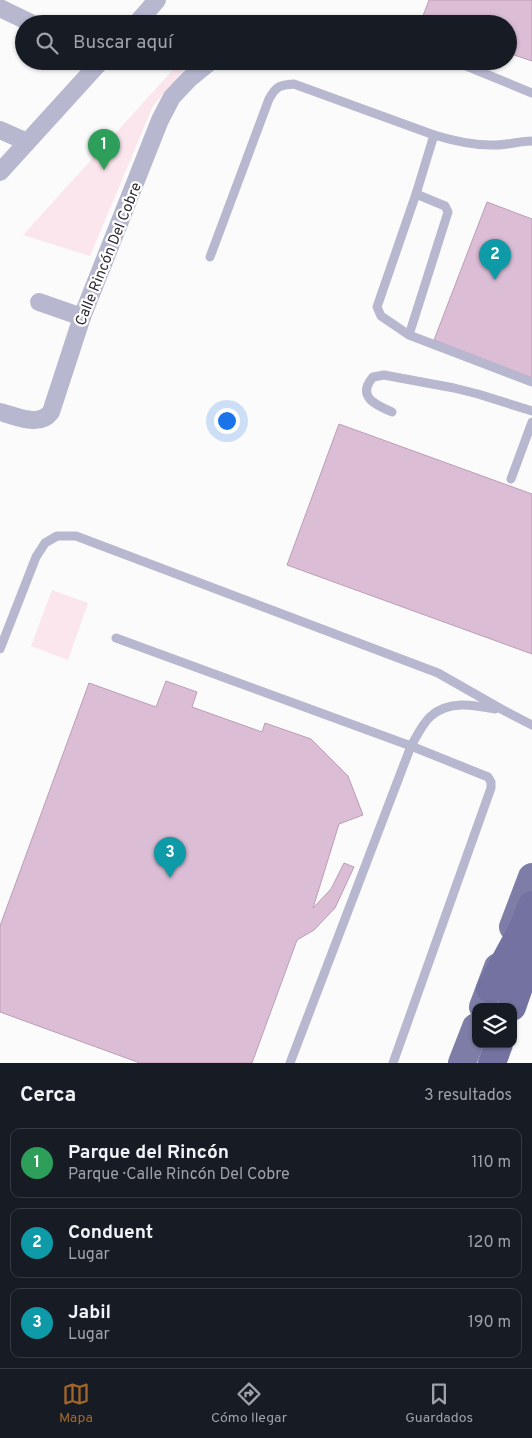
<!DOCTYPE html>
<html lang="es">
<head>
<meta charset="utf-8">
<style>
  body { margin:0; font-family:Overpass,sans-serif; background:#20242c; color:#f1f3f6 }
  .controls { position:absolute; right:15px; bottom:15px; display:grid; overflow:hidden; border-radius:10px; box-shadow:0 1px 4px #0004 }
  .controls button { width:45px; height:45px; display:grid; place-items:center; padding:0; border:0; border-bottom:1px solid #363941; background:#171b24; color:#f1f3f6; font:25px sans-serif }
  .you { position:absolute; left:226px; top:420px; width:18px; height:18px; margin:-12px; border:4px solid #fff; border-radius:50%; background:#1a73e8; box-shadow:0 0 0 8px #1a73e833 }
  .badge { display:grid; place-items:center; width:32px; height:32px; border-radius:50%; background:#a26628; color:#fff; font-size:16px; font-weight:700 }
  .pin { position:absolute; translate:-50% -41px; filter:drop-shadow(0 1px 2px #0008) }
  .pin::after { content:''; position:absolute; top:26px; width:18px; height:15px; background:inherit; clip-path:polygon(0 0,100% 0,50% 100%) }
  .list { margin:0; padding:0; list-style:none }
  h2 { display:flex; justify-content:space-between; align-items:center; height:65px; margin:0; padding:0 20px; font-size:21px }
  h2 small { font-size:16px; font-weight:400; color:#9ea1a6 }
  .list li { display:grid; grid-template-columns:32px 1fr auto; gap:15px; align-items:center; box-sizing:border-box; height:70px; margin:0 10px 10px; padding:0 10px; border:1px solid #363941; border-radius:10px }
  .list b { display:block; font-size:19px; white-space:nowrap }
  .list p { margin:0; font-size:16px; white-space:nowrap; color:#9ea1a6 }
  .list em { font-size:16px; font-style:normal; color:#9ea1a6 }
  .icon { flex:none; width:28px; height:28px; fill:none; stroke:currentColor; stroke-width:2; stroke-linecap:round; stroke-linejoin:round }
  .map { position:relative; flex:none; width:532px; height:1063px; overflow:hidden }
  .search { position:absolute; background:#171b24; box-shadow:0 1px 4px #0004; left:15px; right:15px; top:15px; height:55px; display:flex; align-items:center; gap:12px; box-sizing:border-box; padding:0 18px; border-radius:28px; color:#9ea1a6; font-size:19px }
  .sheet { height:305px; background:#171b24 }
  nav { display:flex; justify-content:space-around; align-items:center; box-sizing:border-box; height:70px; border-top:1px solid #363941; background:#171b24; font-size:14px; color:#9ea1a6 }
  nav a { display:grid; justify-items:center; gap:2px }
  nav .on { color:#a26628 }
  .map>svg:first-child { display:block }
  .green { fill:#fce6ee }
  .building { fill:#dbbdd6; stroke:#bb9eb6 }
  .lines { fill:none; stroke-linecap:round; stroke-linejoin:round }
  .service { stroke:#b7b7cf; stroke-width:9 }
  .minor { stroke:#b7b7cf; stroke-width:18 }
  .primary { stroke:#7e7da7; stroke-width:28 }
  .trunk { stroke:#7472a0; stroke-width:28 }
  .labels { text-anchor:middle; stroke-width:4.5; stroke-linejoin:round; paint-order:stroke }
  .street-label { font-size:15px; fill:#302a36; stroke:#fff }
</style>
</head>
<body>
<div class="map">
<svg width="532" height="1063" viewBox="0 0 532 1063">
  <rect width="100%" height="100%" fill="#fbfbfb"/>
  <g class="green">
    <polygon points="181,61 191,61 153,106 90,256 23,235"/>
    <polygon points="52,590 88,603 68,660 31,646"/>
  </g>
  <g class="building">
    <polygon points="429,0 532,0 532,61 508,53 508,24 428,24 421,21"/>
    <polygon points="487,202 532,219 532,378 434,340"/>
    <polygon points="339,424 532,494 532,654 287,565"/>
    <polygon points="166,681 197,692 192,707 262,732 265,723 311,739 348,776 363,815 339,824 313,908 331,889 344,863 354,867 335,908 314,930 297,940 252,1063 140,1063 0,1012 0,926 89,683 156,707"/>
  </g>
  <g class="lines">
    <g class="service">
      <polyline points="454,61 532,93"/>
      <polyline points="416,194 434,135"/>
      <path d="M210,257l59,-158c7,-13 11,-14 25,-15l140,51c20,6 41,11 62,10 12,0 24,-4 36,-4"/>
      <polyline points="409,335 448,212 445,206 416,194 377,307 381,316 409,335 532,382"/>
      <path d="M392,412c-16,-7 -36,-15 -19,-35l11,-2 70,13 24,6 54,17"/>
      <polyline points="511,479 532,422"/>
      <polyline points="116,638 411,746 488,777 491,782 491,788 393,1063"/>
      <polyline points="0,649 36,557 45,543 57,536 76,536 438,673 503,710 532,725"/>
      <path d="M290,1063l121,-317c6,-10 11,-22 20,-30 18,-16 43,-11 64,-7"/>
    </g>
    <g class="minor">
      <polyline points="0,8 33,24"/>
      <polyline points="136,24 157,0"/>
      <polyline points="0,130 27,142"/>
      <polyline points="0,172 101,61"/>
      <polyline points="39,302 82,317"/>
      <path d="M0,412c16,4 39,16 51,0l31,-95 78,-197 12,-23 17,-18 22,-18"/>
    </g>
    <g class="primary">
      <polyline points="513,927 532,877"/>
      <polyline points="483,1007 498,967"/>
      <polyline points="462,1063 476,1027"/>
    </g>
    <g class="trunk">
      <polyline points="490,989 522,930 532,905"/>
      <polyline points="512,1007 532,950"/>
      <polyline points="492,1063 499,1044"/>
    </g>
  </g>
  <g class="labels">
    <g class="street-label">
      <text transform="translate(108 254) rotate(-68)" y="5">Calle Rincón Del Cobre</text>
    </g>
  </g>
</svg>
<div class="controls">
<button><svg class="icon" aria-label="layers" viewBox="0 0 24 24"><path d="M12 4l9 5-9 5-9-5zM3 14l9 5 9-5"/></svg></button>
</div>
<div class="you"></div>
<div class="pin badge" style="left:104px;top:170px;background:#2e9e5b">1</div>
<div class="pin badge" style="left:495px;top:280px;background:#0f9aa8">2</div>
<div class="pin badge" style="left:170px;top:878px;background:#0f9aa8">3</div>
<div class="search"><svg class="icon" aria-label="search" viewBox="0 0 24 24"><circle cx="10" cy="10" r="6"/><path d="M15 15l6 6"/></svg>Buscar aquí</div>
</div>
<section class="sheet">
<h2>Cerca<small>3 resultados</small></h2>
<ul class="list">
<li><span class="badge" style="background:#2e9e5b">1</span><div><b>Parque del Rincón</b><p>Parque · Calle Rincón Del Cobre</p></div><em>110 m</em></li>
<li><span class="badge" style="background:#0f9aa8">2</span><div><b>Conduent</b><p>Lugar</p></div><em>120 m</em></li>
<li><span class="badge" style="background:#0f9aa8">3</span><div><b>Jabil</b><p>Lugar</p></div><em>190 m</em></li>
</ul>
</section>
<nav>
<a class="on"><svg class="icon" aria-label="map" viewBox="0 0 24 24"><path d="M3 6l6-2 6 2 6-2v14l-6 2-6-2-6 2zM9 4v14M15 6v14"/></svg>Mapa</a>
<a><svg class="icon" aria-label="directions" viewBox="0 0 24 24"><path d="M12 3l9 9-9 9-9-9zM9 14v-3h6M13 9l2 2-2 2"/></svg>Cómo llegar</a>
<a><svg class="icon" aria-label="saved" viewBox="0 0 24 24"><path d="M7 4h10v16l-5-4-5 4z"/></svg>Guardados</a>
</nav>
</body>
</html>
